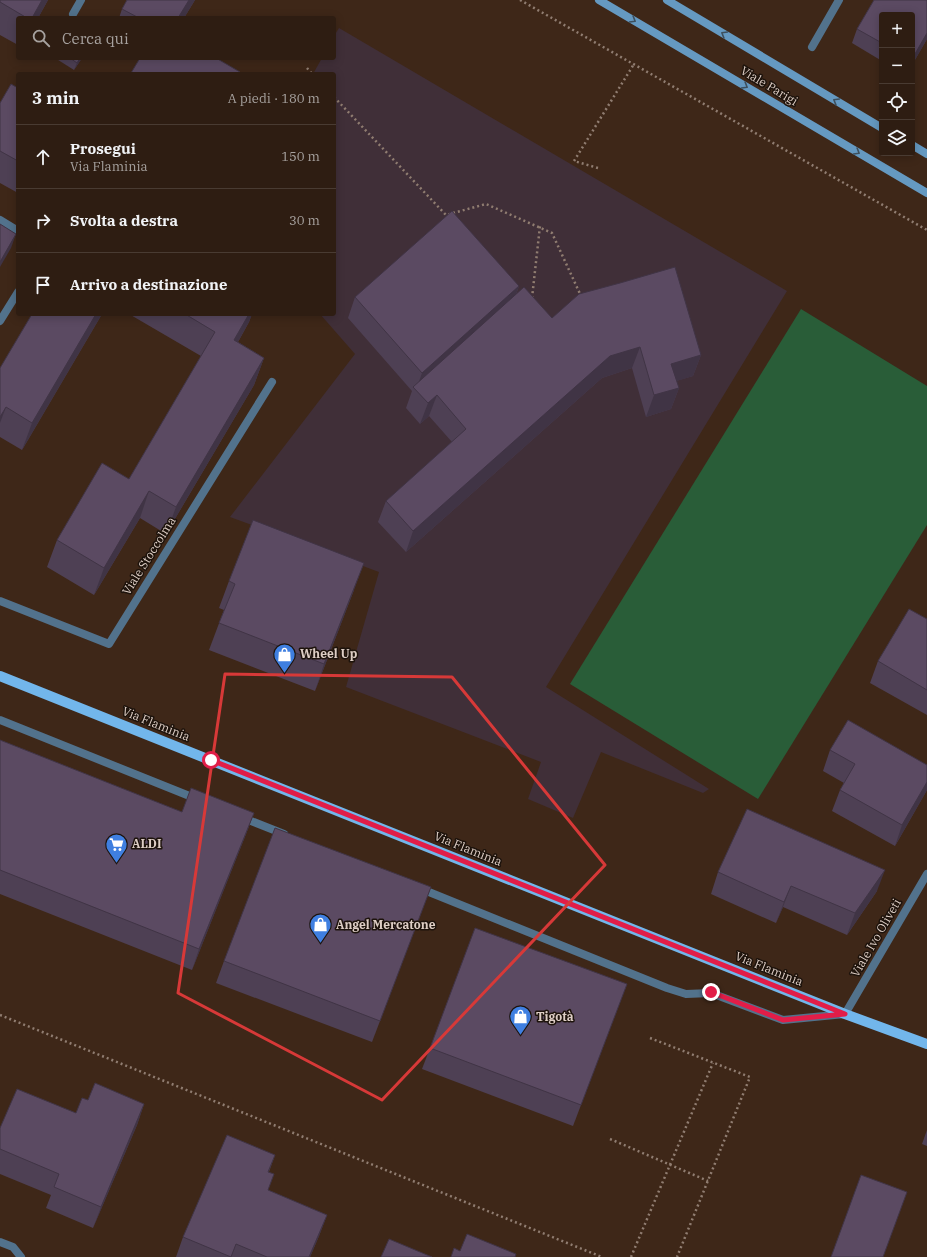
<!DOCTYPE html>
<html lang="it">
<head>
<meta charset="utf-8">
<style>
  body { margin:0; font-family:"IBM Plex Serif",serif; background:#3a2a20; color:#f1f3f6 }
  .controls { position:absolute; right:12px; top:12px; display:grid; overflow:hidden; border-radius:4px; box-shadow:0 2px 10px #0003 }
  .controls button { width:36px; height:36px; display:grid; place-items:center; padding:0; border:0; border-bottom:1px solid #493b32; background:#2e1d12; color:#f1f3f6; font:20px sans-serif }
  .stop { position:absolute; width:12px; height:12px; margin:-9px; border:3px solid #e11d48; border-radius:50%; background:#fff }
  .stop.end { background:#e11d48; border-color:#fff; box-shadow:0 1px 4px #0008 }
  .list { margin:0; padding:0; list-style:none }
  h2 { display:flex; justify-content:space-between; align-items:center; height:52px; margin:0; padding:0 16px; font-size:17px }
  h2 small { font-size:13px; font-weight:400; color:#a7a29f }
  .list li { display:grid; grid-template-columns:26px 1fr auto; gap:12px; align-items:center; box-sizing:border-box; height:64px; padding:0 16px; border-top:1px solid #493b32 }
  .list b { display:block; font-size:15px; white-space:nowrap }
  .list p { margin:0; font-size:13px; white-space:nowrap; color:#a7a29f }
  .list em { font-size:13px; font-style:normal; color:#a7a29f }
  .icon { flex:none; width:22px; height:22px; fill:none; stroke:currentColor; stroke-width:2; stroke-linecap:round; stroke-linejoin:round }
  .map { position:relative; flex:none; width:927px; height:1257px; overflow:hidden }
  .search { position:absolute; background:#2e1d12; box-shadow:0 2px 10px #0003; left:16px; top:16px; width:320px; height:44px; display:flex; align-items:center; gap:10px; box-sizing:border-box; padding:0 14px; border-radius:4px; color:#a7a29f; font-size:15px }
  .panel { position:absolute; background:#2e1d12; box-shadow:0 2px 10px #0003; left:16px; top:72px; width:320px; height:244px; border-radius:4px }
  .map>svg:first-child { display:block }
  .education { fill:#402f38 }
  .green { fill:#295d38 }
  .lines { fill:none; stroke-linecap:round; stroke-linejoin:round }
  .path { stroke:#907d71; stroke-width:2.5; stroke-dasharray:2 3; stroke-linecap:butt }
  .lane { stroke:#52728c; stroke-width:8 }
  .street { stroke:#52728c; stroke-width:8 }
  .secondary { stroke:#6599c1; stroke-width:8 }
  .primary { stroke:#72b6eb; stroke-width:10 }
  .wall { fill:#4e4054 }
  .shaded-wall { fill:#403445 }
  .building { fill:#5b4a62; stroke:#403445 }
  .oneway { stroke:#3d4f5d }
  .route { stroke:#e11d48; stroke-width:5 }
  .marked { fill:none; stroke:#d73938; stroke-width:3; stroke-linejoin:round }
  .labels { text-anchor:middle; stroke-width:3; stroke-linejoin:round; paint-order:stroke }
  .street-label { font-size:12px; fill:#decec5; stroke:#1d130c }
  .poi-label { font-size:12px; font-weight:bold; fill:#decec5; stroke:#1d130c; text-anchor:start }
</style>
</head>
<body>
<div class="map">
<svg width="927" height="1257" viewBox="0 0 927 1257">
  <rect width="100%" height="100%" fill="#3e2718"/>
  <polygon class="education" points="339,28 787,291 546,687 709,789 703,793 601,752 573,818 528,799 541,762 346,687 379,572 230,517 355,354 320,314 334,314 334,74 313,74 322,58 334,58 334,36"/>
  <polygon class="green" points="801,309 927,386 927,525 758,799 570,684"/>
  <g class="lines">
    <g class="path">
      <polyline points="520,0 927,230"/>
      <polyline points="307,68 312,74"/>
      <polyline points="334,97 446,215 486,204 552,233 581,296"/>
      <polyline points="598,168 574,161 634,64"/>
      <polyline points="532,298 540,226"/>
      <polyline points="0,1015 602,1257"/>
      <polyline points="650,1038 750,1077 677,1257"/>
      <polyline points="610,1139 708,1181"/>
      <polyline points="631,1257 713,1063"/>
    </g>
    <polyline class="lane" points="0,1242 13,1247 21,1257"/>
    <g class="street">
      <polyline points="73,14 81,0"/>
      <polyline points="812,47 839,0"/>
      <polyline points="0,220 18,231"/>
      <polyline points="0,321 18,292"/>
      <polyline points="0,601 109,644 272,382"/>
      <polyline points="0,720 197,799"/>
      <polyline points="241,817 284,834"/>
      <polyline points="419,888 667,988 686,994 711,993 783,1020 845,1014 927,874"/>
    </g>
    <g class="secondary">
      <polyline points="599,0 927,193"/>
      <polyline points="667,0 882,128"/>
      <polyline points="912,145 927,154"/>
    </g>
    <polyline class="primary" points="0,676 845,1014 927,1044"/>
  </g>
  <g class="wall">
    <polygon points="0,0 48,0 38,18 18,18 18,45 0,35"/>
    <polygon points="127,0 195,0 184,18 119,18 122,9"/>
    <polygon points="874,0 927,0 927,39 912,65 912,15 882,15 882,61 852,43 857,29"/>
    <polygon points="55,58 82,58 74,70"/>
    <polygon points="18,88 18,193 0,183 0,103"/>
    <polygon points="519,286 516,295 552,318 701,355 693,376 676,381 679,388 671,409 646,417 632,368 602,378 406,552 378,522 386,501 452,442 429,416 420,424 406,408 412,391 348,318 355,297"/>
    <polygon points="102,314 22,450 0,437 0,368"/>
    <polygon points="129,314 252,314 249,322 238,342 264,358 254,385 166,534 140,518 94,595 47,567 57,540 129,479 201,356"/>
    <polygon points="229,581 354,590 315,691 209,650 224,610 219,608"/>
    <polygon points="927,619 927,715 870,683 878,661"/>
    <polygon points="0,740 182,812 254,813 246,834 192,970 0,894"/>
    <polygon points="830,750 927,765 927,790 895,846 832,811 840,790 844,783 823,771"/>
    <polygon points="718,872 877,891 847,935 783,907 776,923 711,894"/>
    <polygon points="431,887 372,1042 216,983 224,961"/>
    <polygon points="627,984 573,1126 422,1069 430,1048"/>
    <polygon points="88,1100 144,1104 137,1125 93,1228 46,1208 51,1195 0,1174 0,1128 76,1113"/>
    <polygon points="927,1130 927,1146 922,1144"/>
    <polygon points="275,1155 269,1172 268,1190 327,1215 319,1236 310,1257 176,1257 183,1237"/>
  </g>
  <g class="shaded-wall">
    <polygon points="42,0 48,0 38,18 32,18"/>
    <polygon points="189,0 195,0 184,18 178,18"/>
    <polygon points="927,33 927,39 912,65 912,59"/>
    <polygon points="80,58 82,58 74,70 77,63"/>
    <polygon points="16,234 11,248 0,267 0,262"/>
    <polygon points="519,286 511,308 416,390 422,373"/>
    <polygon points="96,314 102,314 22,450 32,423"/>
    <polygon points="249,314 252,314 249,322 224,367 234,340"/>
    <polygon points="640,347 632,368 602,378 406,552 413,531 610,356"/>
    <polygon points="701,355 693,376 664,385 671,364"/>
    <polygon points="264,358 254,385 166,534 176,507"/>
    <polygon points="679,388 671,409 646,417 654,395"/>
    <polygon points="437,395 429,416 420,424 428,403"/>
    <polygon points="6,407 0,423 0,417"/>
    <polygon points="149,491 140,518 94,595 104,568"/>
    <polygon points="364,563 354,590 315,691 324,664"/>
    <polygon points="927,782 927,790 895,846 902,825"/>
    <polygon points="254,813 246,834 192,970 199,949"/>
    <polygon points="885,870 877,891 847,935 855,913"/>
    <polygon points="791,886 783,907 776,923 784,902"/>
    <polygon points="144,1104 137,1125 93,1228 101,1207"/>
    <polygon points="327,1215 319,1236 310,1257 309,1257"/>
  </g>
  <g class="building">
    <polygon points="0,0 42,0 32,18 27,18 0,2"/>
    <polygon points="127,0 189,0 178,18 139,18 122,9"/>
    <polygon points="874,0 927,0 927,33 912,59 912,15 882,15 882,43 857,29"/>
    <polygon points="70,58 80,58 77,63"/>
    <polygon points="140,58 216,58 240,72 239,74 132,74 131,73"/>
    <polygon points="11,84 18,88 18,161 0,151 0,103"/>
    <polygon points="452,211 519,286 422,373 355,297"/>
    <polygon points="0,224 16,234 0,262"/>
    <polygon points="675,267 701,355 671,364 679,388 654,395 640,347 610,356 413,531 386,501 466,429 437,395 428,403 413,387 524,287 552,318 579,294 620,283"/>
    <polygon points="32,314 96,314 32,423 6,407 0,417 0,368"/>
    <polygon points="185,314 249,314 234,340 264,358 176,507 149,491 104,568 57,540 102,463 129,479 215,332"/>
    <polygon points="253,520 364,563 324,664 219,623 235,584 229,581"/>
    <polygon points="909,609 927,619 927,690 878,661"/>
    <polygon points="848,720 927,765 927,782 902,825 840,790 855,764 830,750"/>
    <polygon points="0,740 182,812 191,788 254,813 199,949 0,870"/>
    <polygon points="747,809 885,870 855,913 791,886 784,902 718,872"/>
    <polygon points="275,828 431,887 380,1021 224,961"/>
    <polygon points="475,928 627,984 581,1105 430,1048"/>
    <polygon points="95,1083 144,1104 101,1207 54,1187 59,1174 0,1149 0,1128 17,1089 76,1113 82,1098 88,1100"/>
    <polygon points="227,1135 275,1155 268,1172 274,1174 268,1190 327,1215 309,1257 267,1257 236,1244 231,1257 183,1237"/>
    <polygon points="861,1175 907,1192 883,1257 831,1257"/>
    <polygon points="467,1234 516,1254 515,1257 451,1257 454,1248 460,1251"/>
    <polygon points="389,1239 432,1257 381,1257"/>
  </g>
  <defs><path id="oneway-chevron" d="M-2-3.5L2.5 0L-2 3.5" fill="none" stroke-width="1.6" stroke-linecap="round" stroke-linejoin="round"/></defs>
  <g class="oneway">
    <use href="#oneway-chevron" transform="translate(633 20) rotate(31)"/>
    <use href="#oneway-chevron" transform="translate(724 34) rotate(-149)"/>
    <use href="#oneway-chevron" transform="translate(745 86) rotate(31)"/>
    <use href="#oneway-chevron" transform="translate(836 101) rotate(-150)"/>
    <use href="#oneway-chevron" transform="translate(857 152) rotate(31)"/>
  </g>
  <g class="lines">
    <polyline class="route" points="211,760 845,1014 783,1020 711,992"/>
  </g>
  <path class="marked" d="M225,674l227,3 153,188 -223,235 -204,-107z"/>
  <defs>
    <symbol id="shop-pin" viewBox="-11 -11 22 30"><path d="M0 17L-7.5 6A9.5 9.5 0 1 1 7.5 6Z" fill="#3f7fe0" stroke="#1d130c"/><path d="M-5-2.5h2.3a2.7 3.5 0 0 1 5.4 0H5L5.5 6h-11ZM-1.5-2.5h3a1.5 2.3 0 0 0-3 0Z" fill="#fff"/></symbol>
    <symbol id="supermarket-pin" viewBox="-11 -11 22 30"><path d="M0 17L-7.5 6A9.5 9.5 0 1 1 7.5 6Z" fill="#3f7fe0" stroke="#1d130c"/><path d="M-6-5.5h2.5l.6 2H6L4.5 2H-2.5L-4.4-4H-6ZM-1.5 3.2a1.3 1.3 0 1 0 .1 0ZM3 3.2a1.3 1.3 0 1 0 .1 0Z" fill="#fff"/></symbol>
  </defs>
  <g fill-rule="evenodd">
    <use href="#shop-pin" x="272" y="642" width="25" height="34"/>
    <use href="#supermarket-pin" x="104" y="832" width="25" height="34"/>
    <use href="#shop-pin" x="308" y="912" width="25" height="34"/>
    <use href="#shop-pin" x="508" y="1004" width="25" height="34"/>
  </g>
  <g class="labels">
    <g class="street-label">
      <text transform="translate(769 86) rotate(31)" y="4">Viale Parigi</text>
      <text transform="translate(149 556) rotate(-58)" y="4">Viale Stoccolma</text>
      <text transform="translate(156 724) rotate(22)" y="4">Via Flaminia</text>
      <text transform="translate(468 849) rotate(22)" y="4">Via Flaminia</text>
      <text transform="translate(876 938) rotate(-60)" y="4">Viale Ivo Oliveti</text>
      <text transform="translate(769 969) rotate(22)" y="4">Via Flaminia</text>
    </g>
    <g class="poi-label">
      <text x="300" y="658">Wheel Up</text>
      <text x="132" y="848">ALDI</text>
      <text x="336" y="929">Angel Mercatone</text>
      <text x="536" y="1021">Tigotà</text>
    </g>
  </g>
</svg>
<div class="controls">
<button>+</button>
<button>−</button>
<button><svg class="icon" aria-label="locate" viewBox="0 0 24 24"><circle cx="12" cy="12" r="6"/><path d="M12 2v4M12 18v4M2 12h4M18 12h4"/></svg></button>
<button><svg class="icon" aria-label="layers" viewBox="0 0 24 24"><path d="M12 4l9 5-9 5-9-5zM3 14l9 5 9-5"/></svg></button>
</div>
<div class="stop" style="left:211px;top:760px"></div>
<div class="stop end" style="left:711px;top:992px"></div>
<div class="search"><svg class="icon" aria-label="search" viewBox="0 0 24 24"><circle cx="10" cy="10" r="6"/><path d="M15 15l6 6"/></svg>Cerca qui</div>
<section class="panel">
<h2>3 min<small>A piedi · 180 m</small></h2>
<ul class="list">
<li><svg class="icon" aria-label="ahead" viewBox="0 0 24 24"><path d="M12 20V5M6 11l6-6 6 6"/></svg><div><b>Prosegui</b><p>Via Flaminia</p></div><em>150 m</em></li>
<li><svg class="icon" aria-label="right" viewBox="0 0 24 24"><path d="M7 20v-9h11M14 6l5 5-5 5"/></svg><div><b>Svolta a destra</b></div><em>30 m</em></li>
<li><svg class="icon" aria-label="arrive" viewBox="0 0 24 24"><path d="M6 21V4h12l-3 4 3 4H6"/></svg><div><b>Arrivo a destinazione</b></div></li>
</ul>
</section>
</div>
</body>
</html>
